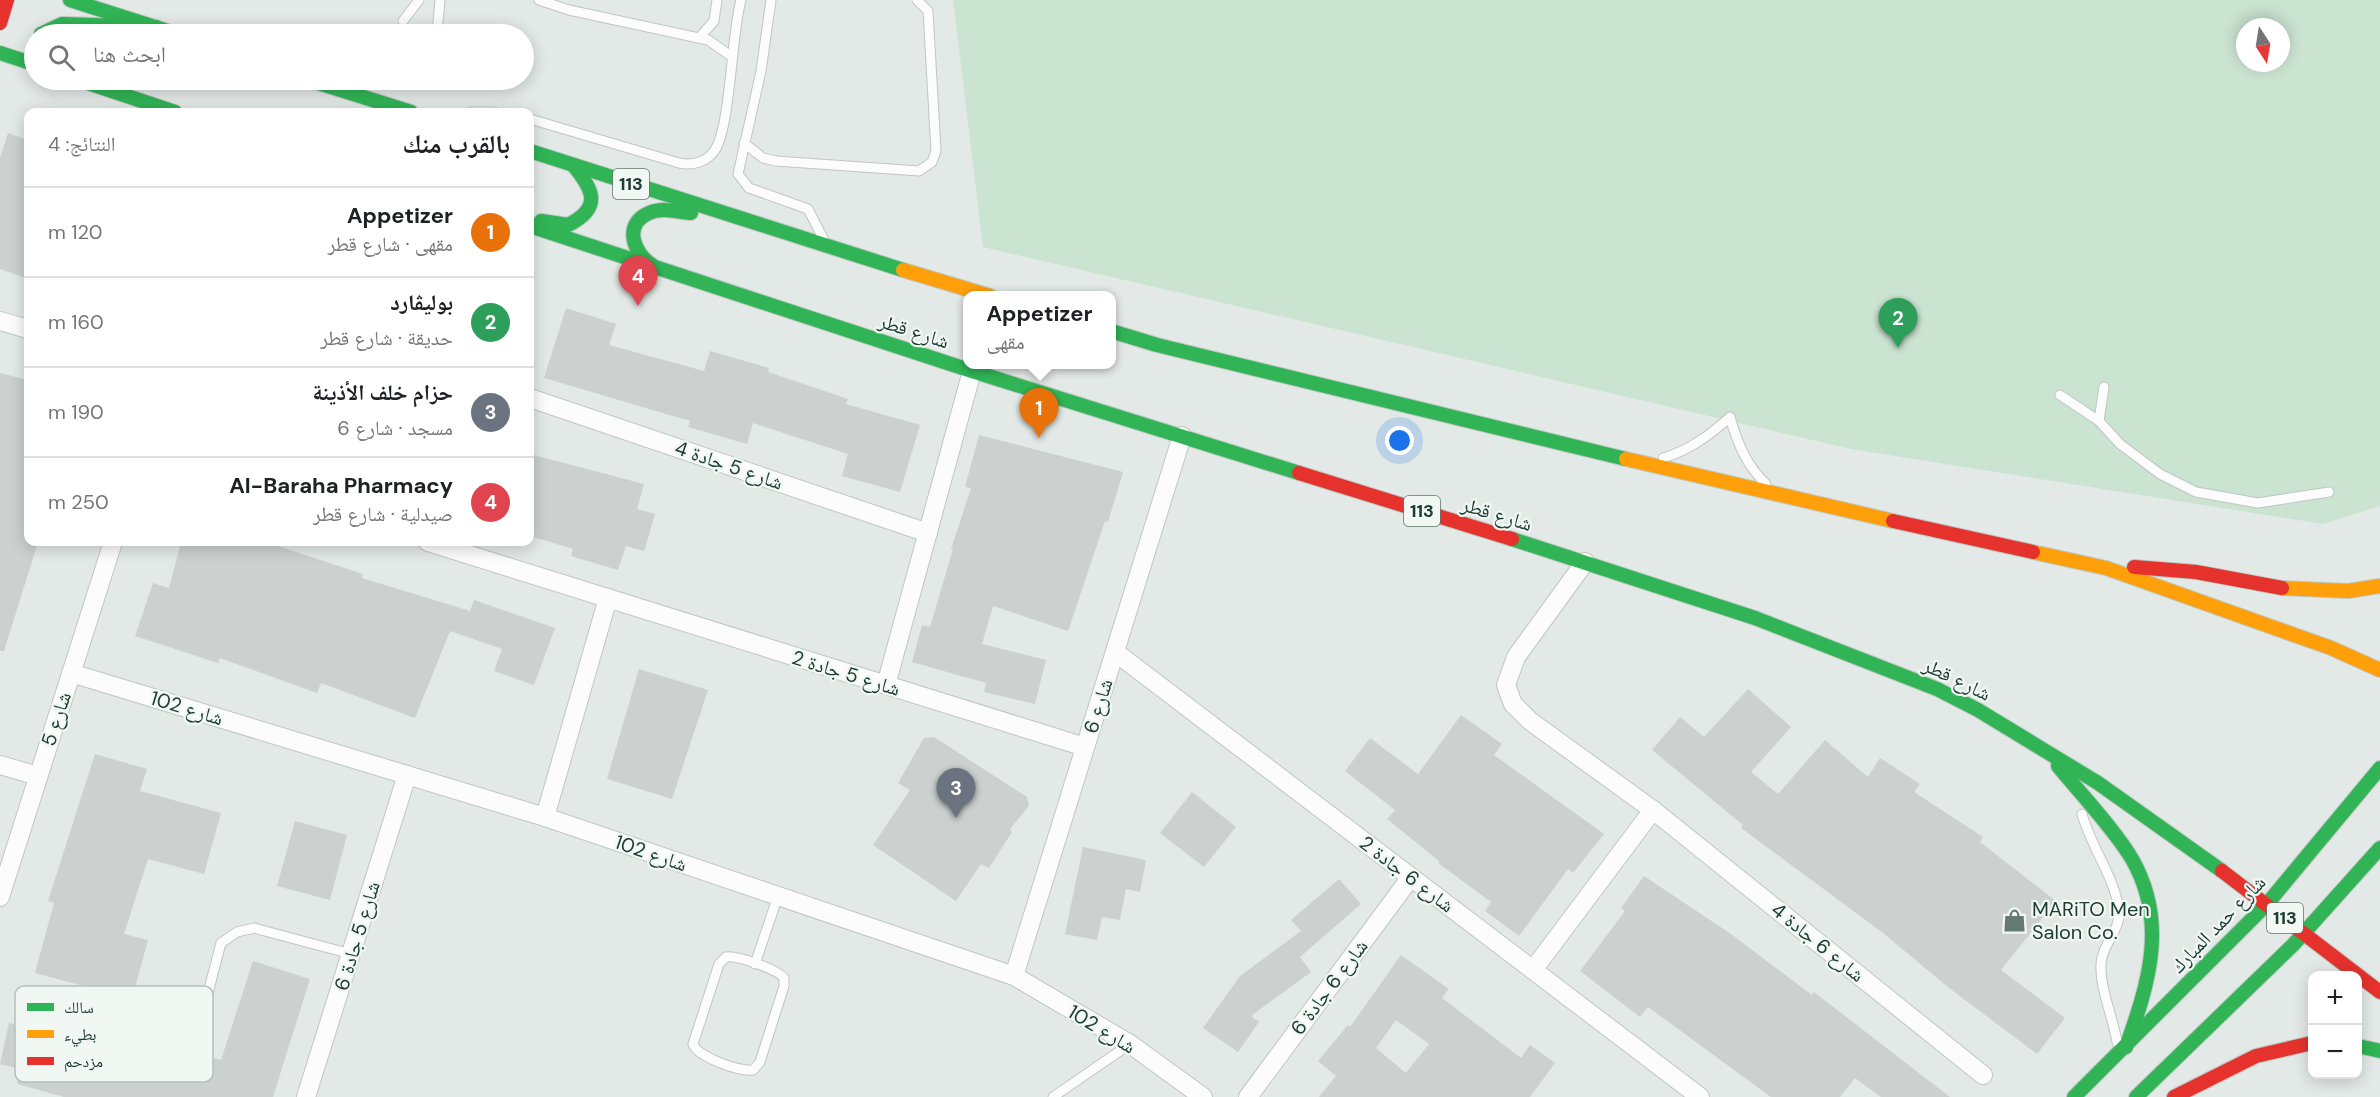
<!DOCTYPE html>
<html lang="ar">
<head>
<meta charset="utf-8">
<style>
  body { margin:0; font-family:"DM Sans","Noto Naskh Arabic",sans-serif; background:#f2f2f2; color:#202124; direction:rtl }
  .controls { position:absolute; right:18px; bottom:18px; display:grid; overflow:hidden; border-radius:12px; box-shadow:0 3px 15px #0003 }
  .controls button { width:54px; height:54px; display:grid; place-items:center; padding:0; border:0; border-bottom:2px solid #e0e0e0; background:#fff; color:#202124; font:30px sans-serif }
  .compass { position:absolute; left:2236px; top:18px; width:54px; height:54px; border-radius:50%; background:#fff; box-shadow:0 3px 15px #0003; rotate:168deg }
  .you { position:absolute; left:1400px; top:441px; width:21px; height:21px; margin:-15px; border:4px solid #fff; border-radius:50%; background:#1a73e8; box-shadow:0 0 0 9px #1a73e833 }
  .badge { display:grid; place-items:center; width:39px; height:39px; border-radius:50%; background:#111827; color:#fff; font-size:20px; font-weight:700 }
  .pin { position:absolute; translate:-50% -50px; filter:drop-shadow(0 2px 3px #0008) }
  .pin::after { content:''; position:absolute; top:32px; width:21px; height:18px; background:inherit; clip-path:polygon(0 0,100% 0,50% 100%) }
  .popup { position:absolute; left:963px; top:291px; width:153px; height:78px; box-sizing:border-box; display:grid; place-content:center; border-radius:12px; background:#fff; filter:drop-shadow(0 2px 4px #0005); font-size:20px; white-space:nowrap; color:#757577 }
  .popup b { font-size:22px; color:#202124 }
  .popup::after { content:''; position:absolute; left:50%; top:100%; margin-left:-12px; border:12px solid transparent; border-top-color:#fff }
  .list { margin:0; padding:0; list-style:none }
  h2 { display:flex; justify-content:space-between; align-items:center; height:78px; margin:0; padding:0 24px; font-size:26px }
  h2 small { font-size:20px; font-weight:400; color:#757577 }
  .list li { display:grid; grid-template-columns:39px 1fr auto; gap:18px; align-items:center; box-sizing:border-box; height:90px; padding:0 24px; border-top:2px solid #e0e0e0 }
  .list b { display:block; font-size:22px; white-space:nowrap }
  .list p { margin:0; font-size:20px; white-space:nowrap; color:#757577 }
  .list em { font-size:20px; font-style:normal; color:#757577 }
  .icon { flex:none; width:33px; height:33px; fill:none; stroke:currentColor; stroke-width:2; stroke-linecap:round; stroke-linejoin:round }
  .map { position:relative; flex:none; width:2380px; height:1097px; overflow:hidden; direction:ltr }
  .search { position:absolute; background:#fff; box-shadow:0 3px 15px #0003; left:24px; top:24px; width:510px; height:66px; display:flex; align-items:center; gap:15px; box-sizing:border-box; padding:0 21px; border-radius:33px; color:#757577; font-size:22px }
  .panel { position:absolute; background:#fff; box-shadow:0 3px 15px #0003; left:24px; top:108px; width:510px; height:438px; border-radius:12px; direction:rtl }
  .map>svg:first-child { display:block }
  .green { fill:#cbe3d1; fill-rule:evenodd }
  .building { fill:#ccd1cf; fill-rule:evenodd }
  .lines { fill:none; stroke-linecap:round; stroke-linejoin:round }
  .lane-casing { stroke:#c0c6c3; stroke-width:11 }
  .street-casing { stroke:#c0c6c3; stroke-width:20 }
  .fast-casing { stroke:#bec7c3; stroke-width:16 }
  .slow-casing { stroke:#bec7c3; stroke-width:16 }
  .jam-casing { stroke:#bec7c3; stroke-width:16 }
  .lane { stroke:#fbfcfb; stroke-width:9 }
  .street { stroke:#fbfcfb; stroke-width:18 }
  .fast { stroke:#30b455; stroke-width:14 }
  .slow { stroke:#ff9f0a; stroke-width:14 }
  .jam { stroke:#e5322d; stroke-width:14 }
  .labels { text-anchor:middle; stroke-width:4.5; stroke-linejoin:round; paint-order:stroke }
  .shield { fill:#f1f8f4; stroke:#5f756d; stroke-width:1.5 }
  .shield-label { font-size:18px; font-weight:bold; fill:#203d33 }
  .street-label { font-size:20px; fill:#203d33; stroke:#f1f8f4 }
  .poi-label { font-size:20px; fill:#203d33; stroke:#f1f8f4; text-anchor:start }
  .key { fill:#f1f8f4; stroke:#b2c0ba; stroke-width:1.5 }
  .key-label { font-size:16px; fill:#203d33 }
</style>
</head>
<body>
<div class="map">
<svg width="2380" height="1097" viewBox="0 0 2380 1097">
  <rect width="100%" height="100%" fill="#e3e9e6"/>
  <path class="green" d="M953,0h1427v506l-57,18 -472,-75 -868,-202zM2245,27h36v36h-36z"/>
  <g class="building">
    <polygon points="8,133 28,140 28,279 0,269 0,158"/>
    <polygon points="566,308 616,324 609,345 704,371 710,351 769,368 768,372 848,399 846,404 920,425 900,492 842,476 848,454 753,423 747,444 688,427 690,421 544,378"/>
    <polygon points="0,373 28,380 28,542 38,542 4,651 0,651"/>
    <polygon points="979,435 1123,472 1108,522 1105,521 1068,631 993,606 982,644 1046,660 1035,704 984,692 986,683 912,662 922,625 930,627 953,549 951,549 971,488 965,487"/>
    <polygon points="530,454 644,484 637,509 655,514 644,551 626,546 618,570 571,556 573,549 530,536"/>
    <polygon points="181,542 266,542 363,574 362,578 470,611 474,600 555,628 534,685 494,671 502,649 450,631 415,718 321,683 317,693 220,658 218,663 135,636 153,583 169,588"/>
    <polygon points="639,669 708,690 672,799 607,779"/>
    <polygon points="1748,689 1791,727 1751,772 1778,794 1825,740 1868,777 1880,758 1920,784 1914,792 1983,837 1980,842 2056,901 2001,970 2065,1018 2037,1054 1949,988 1883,933 1741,828 1743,825 1652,750 1680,717 1704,737"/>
    <polygon points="1461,715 1502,744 1494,755 1604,834 1573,873 1568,869 1519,936 1485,911 1491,902 1438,863 1439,861 1387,819 1395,810 1345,771 1370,738 1418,774"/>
    <polygon points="934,737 1027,797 1029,806 1010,829 1012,832 989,868 981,864 956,901 873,845 910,790 898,783 924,738"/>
    <polygon points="95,754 147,769 140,791 221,813 204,874 148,859 124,934 148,940 132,999 35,973 54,903 48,901"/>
    <polygon points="1192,792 1236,827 1204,867 1160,833"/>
    <polygon points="295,821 347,835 330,900 277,886"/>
    <polygon points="1083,847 1146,860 1140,892 1126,889 1120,920 1102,917 1097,940 1065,934"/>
    <polygon points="1644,876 1731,934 1812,995 1814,992 1950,1097 1881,1097 1855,1078 1840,1097 1771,1097 1648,1007 1640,1017 1580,971 1625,911 1621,908"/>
    <polygon points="1339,879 1361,904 1300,957 1311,972 1251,1016 1259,1022 1238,1052 1203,1028 1240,976 1301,931 1291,920"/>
    <path d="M1401,955l48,34 -7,9 79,60 9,-13 25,18 -25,34h-211l17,-21 -18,-15 30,-36 2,2zM1396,1020l33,24 -23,29 -30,-25z"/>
    <polygon points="253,961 310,979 273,1097 64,1097 17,1084 21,1069 0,1064 9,1023 32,1029 34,1020 87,1034 90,1024 221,1060"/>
  </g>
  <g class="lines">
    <defs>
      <g id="lane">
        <polyline points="539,0 569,10 708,40 731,56"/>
        <polyline points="771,0 761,71 738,174 749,188 808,209 823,238"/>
        <polyline points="403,21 419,0"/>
        <polyline points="437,32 440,0"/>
        <polyline points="699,38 714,21 717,0"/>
        <polyline points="470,112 494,112"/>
        <path d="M530,119l149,44c14,3 28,-1 36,-13 16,-26 16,-114 26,-150"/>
        <polyline points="744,143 763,158 776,161 919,171 932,162 936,151 928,11 917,0"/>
        <polyline points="2060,395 2099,421 2120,444 2160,474 2196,492 2258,503 2329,492"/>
        <polyline points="2099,421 2104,387"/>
        <path d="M1663,458c27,-8 47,-23 67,-41 7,25 16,48 36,67"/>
        <path d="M2082,814c9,33 31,60 37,95 3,20 -18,36 -18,56 -1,24 12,52 16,77"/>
        <path d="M726,957c10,-2 51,12 58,21v8l-24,76 -7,8c-13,2 -56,-13 -60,-26l26,-80z"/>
        <polyline points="755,964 778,896"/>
        <polyline points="203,1012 221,943 237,932 254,928 351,954"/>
        <polyline points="1053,1097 1130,1044"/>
      </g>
      <g id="street">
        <polyline points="0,321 28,329"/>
        <polyline points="530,398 928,533"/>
        <polyline points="428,542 1085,747"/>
        <polyline points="1585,562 1516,657 1506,685 1513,704 1530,721 1653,810 1983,1075"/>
        <polyline points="1115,652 1700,1097"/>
        <polyline points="71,673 545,817 1014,976 1130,1044 1203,1097"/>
        <polyline points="886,685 972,371"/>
        <polyline points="0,765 38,776"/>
        <polyline points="545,817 608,598"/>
        <polyline points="0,897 113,542"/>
        <polyline points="1533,970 1653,810"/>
        <polyline points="1014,976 1182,436"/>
        <polyline points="306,1097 407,775"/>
        <polyline points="1248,1097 1411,877"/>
      </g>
      <g id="fast">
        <polyline points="70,0 177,34"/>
        <polyline points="41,34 62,24 156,27"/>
        <polyline points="0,53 34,64"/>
        <polyline points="79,80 175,112"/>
        <polyline points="309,80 411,112"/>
        <polyline points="530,151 903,270"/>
        <path d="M541,221l27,4c34,-17 26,-35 5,-60"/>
        <polyline points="530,226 972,371 1299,473"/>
        <path d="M652,265c-19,-12 -29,-41 -3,-52 13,-6 29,-1 42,0"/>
        <polyline points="1111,331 1157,345 1626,459"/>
        <polyline points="1512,539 1755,618 1937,689 1978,710 2098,783 2222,871"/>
        <path d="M2058,766c22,27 57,64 74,93 36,63 17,124 -6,188"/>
        <polyline points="2358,1046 2380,1051"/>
        <polyline points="2074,1097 2267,904 2380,768"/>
        <polyline points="2136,1097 2293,945 2380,848"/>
      </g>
      <g id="slow">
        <polyline points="903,270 990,296"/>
        <polyline points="1626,459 1893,521"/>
        <polyline points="2033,552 2106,568 2331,648 2380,670"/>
        <polyline points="2282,588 2348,591 2380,586"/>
      </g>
      <g id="jam">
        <polyline points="0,23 7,0"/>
        <polyline points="1299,473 1512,539"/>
        <polyline points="1893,521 2033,552"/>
        <polyline points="2134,567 2196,572 2282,588"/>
        <polyline points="2222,871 2380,992"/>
        <polyline points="2174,1097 2256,1056 2312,1043"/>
      </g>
    </defs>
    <use href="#lane" class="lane-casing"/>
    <use href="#street" class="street-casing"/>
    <use href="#fast" class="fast-casing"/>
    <use href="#slow" class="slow-casing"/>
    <use href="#jam" class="jam-casing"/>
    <use href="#lane" class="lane"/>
    <use href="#street" class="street"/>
    <use href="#fast" class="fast"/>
    <use href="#slow" class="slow"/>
    <use href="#jam" class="jam"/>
  </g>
  <defs>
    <symbol id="shop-bare" viewBox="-9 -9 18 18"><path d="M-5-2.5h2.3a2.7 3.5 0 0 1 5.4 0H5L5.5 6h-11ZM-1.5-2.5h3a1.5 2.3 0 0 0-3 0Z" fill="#647972" stroke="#f1f8f4" stroke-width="2.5" paint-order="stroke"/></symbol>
  </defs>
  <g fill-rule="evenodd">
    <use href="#shop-bare" x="1998" y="904" width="33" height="33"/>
  </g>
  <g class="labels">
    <g class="shield">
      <rect x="613" y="169" width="36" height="30" rx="4.5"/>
      <rect x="1404" y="496" width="36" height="30" rx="4.5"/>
      <rect x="2267" y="903" width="36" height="30" rx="4.5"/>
    </g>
    <g class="shield-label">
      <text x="631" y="190">113</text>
      <text x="1422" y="517">113</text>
      <text x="2285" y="924">113</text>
    </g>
    <g class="street-label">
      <text transform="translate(914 331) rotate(18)" y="7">شارع قطر</text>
      <text transform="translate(729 465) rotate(19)" y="7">شارع 5 جادة 4</text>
      <text transform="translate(1497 514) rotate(17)" y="7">شارع قطر</text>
      <text transform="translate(846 673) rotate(17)" y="7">شارع 5 جادة 2</text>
      <text transform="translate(1957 679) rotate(26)" y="7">شارع قطر</text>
      <text transform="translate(1098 706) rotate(-73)" y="7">شارع 6</text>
      <text transform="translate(187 708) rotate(17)" y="7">شارع 102</text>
      <text transform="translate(56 719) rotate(-72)" y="7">شارع 5</text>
      <text transform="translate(651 853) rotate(19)" y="7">شارع 102</text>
      <text transform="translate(1407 874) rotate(37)" y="7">شارع 6 جادة 2</text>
      <text transform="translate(2218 924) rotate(-46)" y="7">شارع حمد المبارك</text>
      <text transform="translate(357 936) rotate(-73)" y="7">شارع 5 جادة 6</text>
      <text transform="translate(1818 942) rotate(39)" y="7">شارع 6 جادة 4</text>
      <text transform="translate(1329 987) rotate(-53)" y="7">شارع 6 جادة 6</text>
      <text transform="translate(1102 1029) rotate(31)" y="7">شارع 102</text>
    </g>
    <g class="poi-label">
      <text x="2032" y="916">MARiTO Men<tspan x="2032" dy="23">Salon Co.</tspan></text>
    </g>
  </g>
  <rect x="15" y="986" width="198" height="96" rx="9" class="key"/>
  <rect x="27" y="1003" width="27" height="8" fill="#30b455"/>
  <rect x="27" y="1030" width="27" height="8" fill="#ff9f0a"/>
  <rect x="27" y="1057" width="27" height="8" fill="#e5322d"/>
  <g class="key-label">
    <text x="64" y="1013">سالك</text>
    <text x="64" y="1040">بطيء</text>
    <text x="64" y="1067">مزدحم</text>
  </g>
</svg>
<div class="controls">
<button>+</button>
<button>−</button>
</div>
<svg class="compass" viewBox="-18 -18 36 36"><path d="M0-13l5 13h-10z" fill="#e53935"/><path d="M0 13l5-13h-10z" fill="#757577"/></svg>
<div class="you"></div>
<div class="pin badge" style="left:1039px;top:438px;background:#e8710a">1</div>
<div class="popup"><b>Appetizer</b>مقهى</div>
<div class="pin badge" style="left:1898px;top:348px;background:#2e9e5b">2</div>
<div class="pin badge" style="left:956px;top:818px;background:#6b7280">3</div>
<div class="pin badge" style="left:638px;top:306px;background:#e0444e">4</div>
<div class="search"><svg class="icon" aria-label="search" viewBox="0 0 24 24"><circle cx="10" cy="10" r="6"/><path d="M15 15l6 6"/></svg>ابحث هنا</div>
<section class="panel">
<h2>بالقرب منك<small>النتائج: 4</small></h2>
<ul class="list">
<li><span class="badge" style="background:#e8710a">1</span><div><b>Appetizer</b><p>مقهى · شارع قطر</p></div><em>120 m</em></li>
<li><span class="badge" style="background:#2e9e5b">2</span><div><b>بوليڤارد</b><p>حديقة · شارع قطر</p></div><em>160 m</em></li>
<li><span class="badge" style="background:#6b7280">3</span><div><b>حزام خلف الأذينة</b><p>مسجد · شارع 6</p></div><em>190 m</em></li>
<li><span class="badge" style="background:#e0444e">4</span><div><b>Al-Baraha Pharmacy</b><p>صيدلية · شارع قطر</p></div><em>250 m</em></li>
</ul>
</section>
</div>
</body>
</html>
